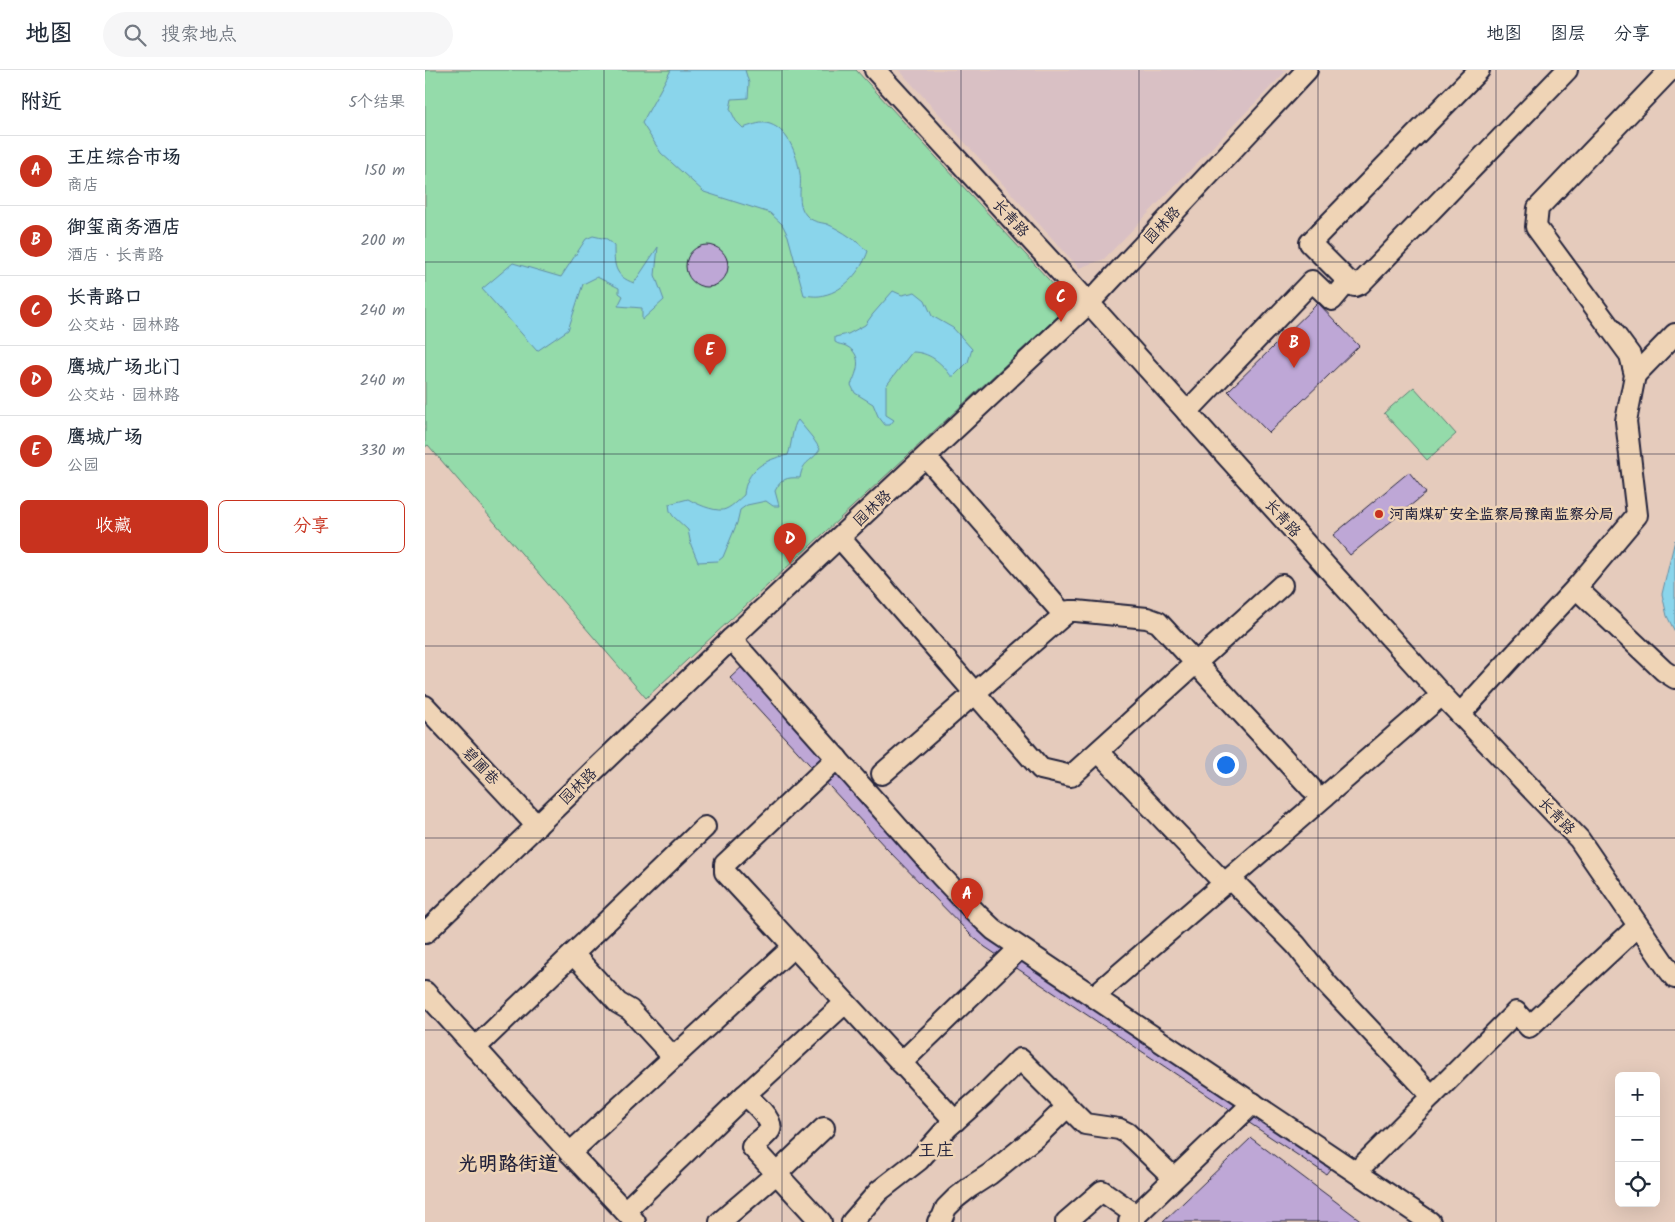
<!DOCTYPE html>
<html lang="zh">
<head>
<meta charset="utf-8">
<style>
  body { margin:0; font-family:Kalam,"LXGW WenKai TC",sans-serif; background:#f6f6f7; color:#1f2937 }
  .controls { position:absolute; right:15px; bottom:15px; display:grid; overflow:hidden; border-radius:8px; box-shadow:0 5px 20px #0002 }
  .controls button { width:45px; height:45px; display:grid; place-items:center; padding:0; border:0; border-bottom:1px solid #e0e1e3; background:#fff; color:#1f2937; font:25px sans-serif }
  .you { position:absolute; left:800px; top:694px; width:18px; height:18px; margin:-12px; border:4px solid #fff; border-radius:50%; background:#1a73e8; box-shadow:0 0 0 8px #1a73e833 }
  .badge { display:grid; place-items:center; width:32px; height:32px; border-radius:50%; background:#c8321e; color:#fff; font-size:16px; font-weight:700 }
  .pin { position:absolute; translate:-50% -41px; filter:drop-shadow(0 1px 2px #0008) }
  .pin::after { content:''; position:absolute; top:26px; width:18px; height:15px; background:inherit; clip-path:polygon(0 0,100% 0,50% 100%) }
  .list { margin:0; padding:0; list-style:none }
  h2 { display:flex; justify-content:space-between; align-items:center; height:65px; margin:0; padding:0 20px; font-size:21px }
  h2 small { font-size:16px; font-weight:400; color:#747a83 }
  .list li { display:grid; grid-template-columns:32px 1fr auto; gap:15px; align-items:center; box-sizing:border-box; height:70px; padding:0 20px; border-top:1px solid #e0e1e3 }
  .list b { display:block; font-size:19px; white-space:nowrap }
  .list p { margin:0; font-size:16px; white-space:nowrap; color:#747a83 }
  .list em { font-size:16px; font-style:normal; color:#747a83 }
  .actions { display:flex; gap:10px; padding:15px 20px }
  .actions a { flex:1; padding:11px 0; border:1px solid #c8321e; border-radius:8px; text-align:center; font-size:18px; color:#c8321e }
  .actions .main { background:#c8321e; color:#fff }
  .icon { flex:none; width:28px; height:28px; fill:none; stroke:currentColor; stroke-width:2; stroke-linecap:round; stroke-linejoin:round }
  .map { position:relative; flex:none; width:1250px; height:1152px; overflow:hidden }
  header { display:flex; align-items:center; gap:30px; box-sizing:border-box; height:70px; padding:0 25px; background:#fff; border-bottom:1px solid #e0e1e3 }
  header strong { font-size:24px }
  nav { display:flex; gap:28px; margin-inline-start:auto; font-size:18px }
  .search { width:350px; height:45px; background:#f6f6f7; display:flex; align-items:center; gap:12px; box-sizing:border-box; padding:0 18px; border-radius:28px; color:#747a83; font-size:19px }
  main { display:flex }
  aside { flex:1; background:#fff }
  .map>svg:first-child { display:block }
  .built { fill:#d9c0c4 }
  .green { fill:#94dbaa; stroke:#5b7e72 }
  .water { fill:#8ad5eb; stroke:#608da5 }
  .building { fill:#bea7d6; stroke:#22223b }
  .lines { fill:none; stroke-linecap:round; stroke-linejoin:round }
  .minor-casing { stroke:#22223b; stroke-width:24 }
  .minor { stroke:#efd4b6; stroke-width:20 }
  .grid { fill:none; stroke:#22223b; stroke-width:1; stroke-opacity:0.55 }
  .poi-dot { fill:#c8321e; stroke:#efd4b6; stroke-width:2 }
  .labels { text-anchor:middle; stroke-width:5; stroke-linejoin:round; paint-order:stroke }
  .street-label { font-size:15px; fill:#22223b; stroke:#efd4b6 }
  .poi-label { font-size:15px; font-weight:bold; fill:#22223b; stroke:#efd4b6; text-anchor:start }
  .quarter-label { font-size:18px; fill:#22223b; stroke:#efd4b6 }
  .district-label { font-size:20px; font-weight:bold; fill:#22223b; stroke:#efd4b6 }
</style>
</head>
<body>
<header>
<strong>地图</strong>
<div class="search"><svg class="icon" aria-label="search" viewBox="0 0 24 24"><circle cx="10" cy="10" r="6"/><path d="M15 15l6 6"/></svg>搜索地点</div>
<nav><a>地图</a><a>图层</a><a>分享</a></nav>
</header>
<main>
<aside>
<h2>附近<small>5个结果</small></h2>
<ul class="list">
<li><span class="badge">A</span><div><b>王庄综合市场</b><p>商店</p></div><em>150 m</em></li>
<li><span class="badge">B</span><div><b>御玺商务酒店</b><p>酒店 · 长青路</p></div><em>200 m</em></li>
<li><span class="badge">C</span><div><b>长青路口</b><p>公交站 · 园林路</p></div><em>240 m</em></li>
<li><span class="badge">D</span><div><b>鹰城广场北门</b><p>公交站 · 园林路</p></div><em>240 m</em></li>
<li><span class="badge">E</span><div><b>鹰城广场</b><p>公园</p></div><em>330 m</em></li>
</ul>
<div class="actions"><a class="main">收藏</a><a>分享</a></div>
</aside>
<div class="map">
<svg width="1250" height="1152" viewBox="0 0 1250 1152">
  <rect width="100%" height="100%" fill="#e5cbbc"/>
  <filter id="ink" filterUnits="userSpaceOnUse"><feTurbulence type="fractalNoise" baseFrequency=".02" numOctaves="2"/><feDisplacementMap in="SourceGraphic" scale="10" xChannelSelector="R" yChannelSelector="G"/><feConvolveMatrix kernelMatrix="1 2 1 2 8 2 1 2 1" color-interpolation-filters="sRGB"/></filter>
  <g filter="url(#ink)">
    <polygon class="built" points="474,0 862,0 679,189 654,198"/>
    <g class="green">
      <polygon points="0,0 431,0 646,234 221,628 3,375 0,377"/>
      <polygon points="989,317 1031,364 1002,390 959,343"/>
    </g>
    <g class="water">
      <path d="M246,0h74l4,13 -1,15 -16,1 -2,10 6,12 7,7c7,-2 16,-6 23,-5 22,4 31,32 34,51 2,14 -4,29 6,41 6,7 13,7 21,9 7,3 16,8 23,13 7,4 12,10 18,14 -6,19 -24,40 -44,44 -6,2 -13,1 -20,0l-16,-59 -6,-12 -12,-11 -66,-21 -43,-39 -19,-30z"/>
      <path d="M168,166l14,3 7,6c0,20 0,31 20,38l24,-36 -3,28 9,25 -22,20v-12l-24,-2 5,-10 -4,-3v-5l-22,-11 -14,7 -15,46 -31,21 -55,-62 31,-26 48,14 25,-38z"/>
      <path d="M468,221l9,4 13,-3 10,8 7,16 21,12 19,21 -4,13 -14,14h-3c-10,-14 -22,-24 -39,-24l-26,34v29l8,5 -4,5h-5l-7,-9 -5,-12 -18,-11 -4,-8c6,-13 13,-30 -5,-39 -4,-2 -7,-1 -11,-4v-5l13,-3 17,-9 8,-11z"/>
      <path d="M373,350l14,17 8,12c-8,14 -17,10 -20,29 -14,-1 -19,1 -25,13l4,15h-6l-7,-5 -19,4 -7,5 -3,13 -14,34 -5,4 -20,1 -7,-17 -3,-15 -15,-14 -3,-5 -1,-7 19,-5c9,5 24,12 35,11 8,-2 15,-10 21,-15 2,-25 21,-36 44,-40 4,-10 4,-29 10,-35z"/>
      <polygon points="1250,470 1250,562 1242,546 1237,524"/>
    </g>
    <g class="building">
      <circle cx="282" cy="196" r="21"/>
      <polygon points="893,233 934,276 844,363 803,321"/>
      <polygon points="984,402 1001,423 925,485 908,465"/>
      <polygon points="320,594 571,864 912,1090 901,1104 560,877 545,864 462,779 305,608"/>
      <polygon points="826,1068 938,1152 738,1152"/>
    </g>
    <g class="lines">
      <defs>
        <g id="minor">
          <polyline points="450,0 664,233 1017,625 1154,769 1243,899 1250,908"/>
          <polyline points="923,211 930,216 935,214 1142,0"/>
          <polyline points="1210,305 1250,264"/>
          <polyline points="762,342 887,211 907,230 923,211 885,173 1054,0"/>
          <polyline points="501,387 639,545"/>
          <polyline points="415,468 616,699 646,706 857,515"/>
          <polyline points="1151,518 1239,601 1250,608"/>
          <polyline points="306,569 516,806 553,845 569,860 1005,1152"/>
          <polyline points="0,636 112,756"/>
          <polyline points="1035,644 1151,518 1212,445 1201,351 1210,305 1205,285 1111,157 1113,138 1245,0"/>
          <polyline points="674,682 800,814"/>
          <polyline points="412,688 300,794 300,802 530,1051"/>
          <polyline points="457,704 639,545 644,541 651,541 722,548 733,552 886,718"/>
          <polyline points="806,809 871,875 902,914 1007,1026"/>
          <polyline points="0,863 306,569 664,233 882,0"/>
          <polyline points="148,884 193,933 205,940 248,987"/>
          <polyline points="0,922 145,1083 210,1152"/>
          <polyline points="669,926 1017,625"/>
          <polyline points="50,978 280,757"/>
          <polyline points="476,993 594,879"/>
          <path d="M320,1025c7,6 30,26 25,35 -4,6 -13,12 -18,17l69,75"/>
          <polyline points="145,1083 368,877"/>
          <polyline points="931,1102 1091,942 1104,957 1213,856"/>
          <polyline points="200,1141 320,1025 420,933"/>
          <polyline points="295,1152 351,1104 399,1058"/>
          <polyline points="427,1152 454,1121 494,1090 523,1057 558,1026 595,989 660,1054 694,1059 702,1063 749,1108"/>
          <polyline points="513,1152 517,1148 521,1138 531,1128 545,1117 565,1104 613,1065 642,1037"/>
          <polyline points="641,1152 677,1121 711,1145"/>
          <polyline points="704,1152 828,1033"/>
        </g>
      </defs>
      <use href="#minor" class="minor-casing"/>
      <use href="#minor" class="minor"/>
    </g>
  </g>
  <path class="grid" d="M179,0v1152M357,0v1152M536,0v1152M714,0v1152M893,0v1152M1071,0v1152M0,192h1250M0,384h1250M0,576h1250M0,768h1250M0,960h1250"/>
  <circle class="poi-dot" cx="954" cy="444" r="5"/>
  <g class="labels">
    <g class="street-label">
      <text transform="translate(586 148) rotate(47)" y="5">长青路</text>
      <text transform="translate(737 155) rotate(-47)" y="5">园林路</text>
      <text transform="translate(447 438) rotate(-43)" y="5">园林路</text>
      <text transform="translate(858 448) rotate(48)" y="5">长青路</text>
      <text transform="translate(56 696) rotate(47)" y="5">碧圃巷</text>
      <text transform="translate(153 716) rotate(-44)" y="5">园林路</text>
      <text transform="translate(1132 746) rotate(46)" y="5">长青路</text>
    </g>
    <g class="poi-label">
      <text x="964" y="449">河南煤矿安全监察局豫南监察分局</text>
    </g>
    <g class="quarter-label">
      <text x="511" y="1086">王庄</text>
    </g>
    <g class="district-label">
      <text x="83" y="1100">光明路街道</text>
    </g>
  </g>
</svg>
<div class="controls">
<button>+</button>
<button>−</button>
<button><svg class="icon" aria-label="locate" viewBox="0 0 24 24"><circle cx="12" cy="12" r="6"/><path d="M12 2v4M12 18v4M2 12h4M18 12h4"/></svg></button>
</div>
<div class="you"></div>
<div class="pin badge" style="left:542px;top:849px">A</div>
<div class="pin badge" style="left:869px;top:298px">B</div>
<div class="pin badge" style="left:636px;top:252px">C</div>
<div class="pin badge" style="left:365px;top:494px">D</div>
<div class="pin badge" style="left:285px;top:305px">E</div>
</div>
</main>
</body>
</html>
